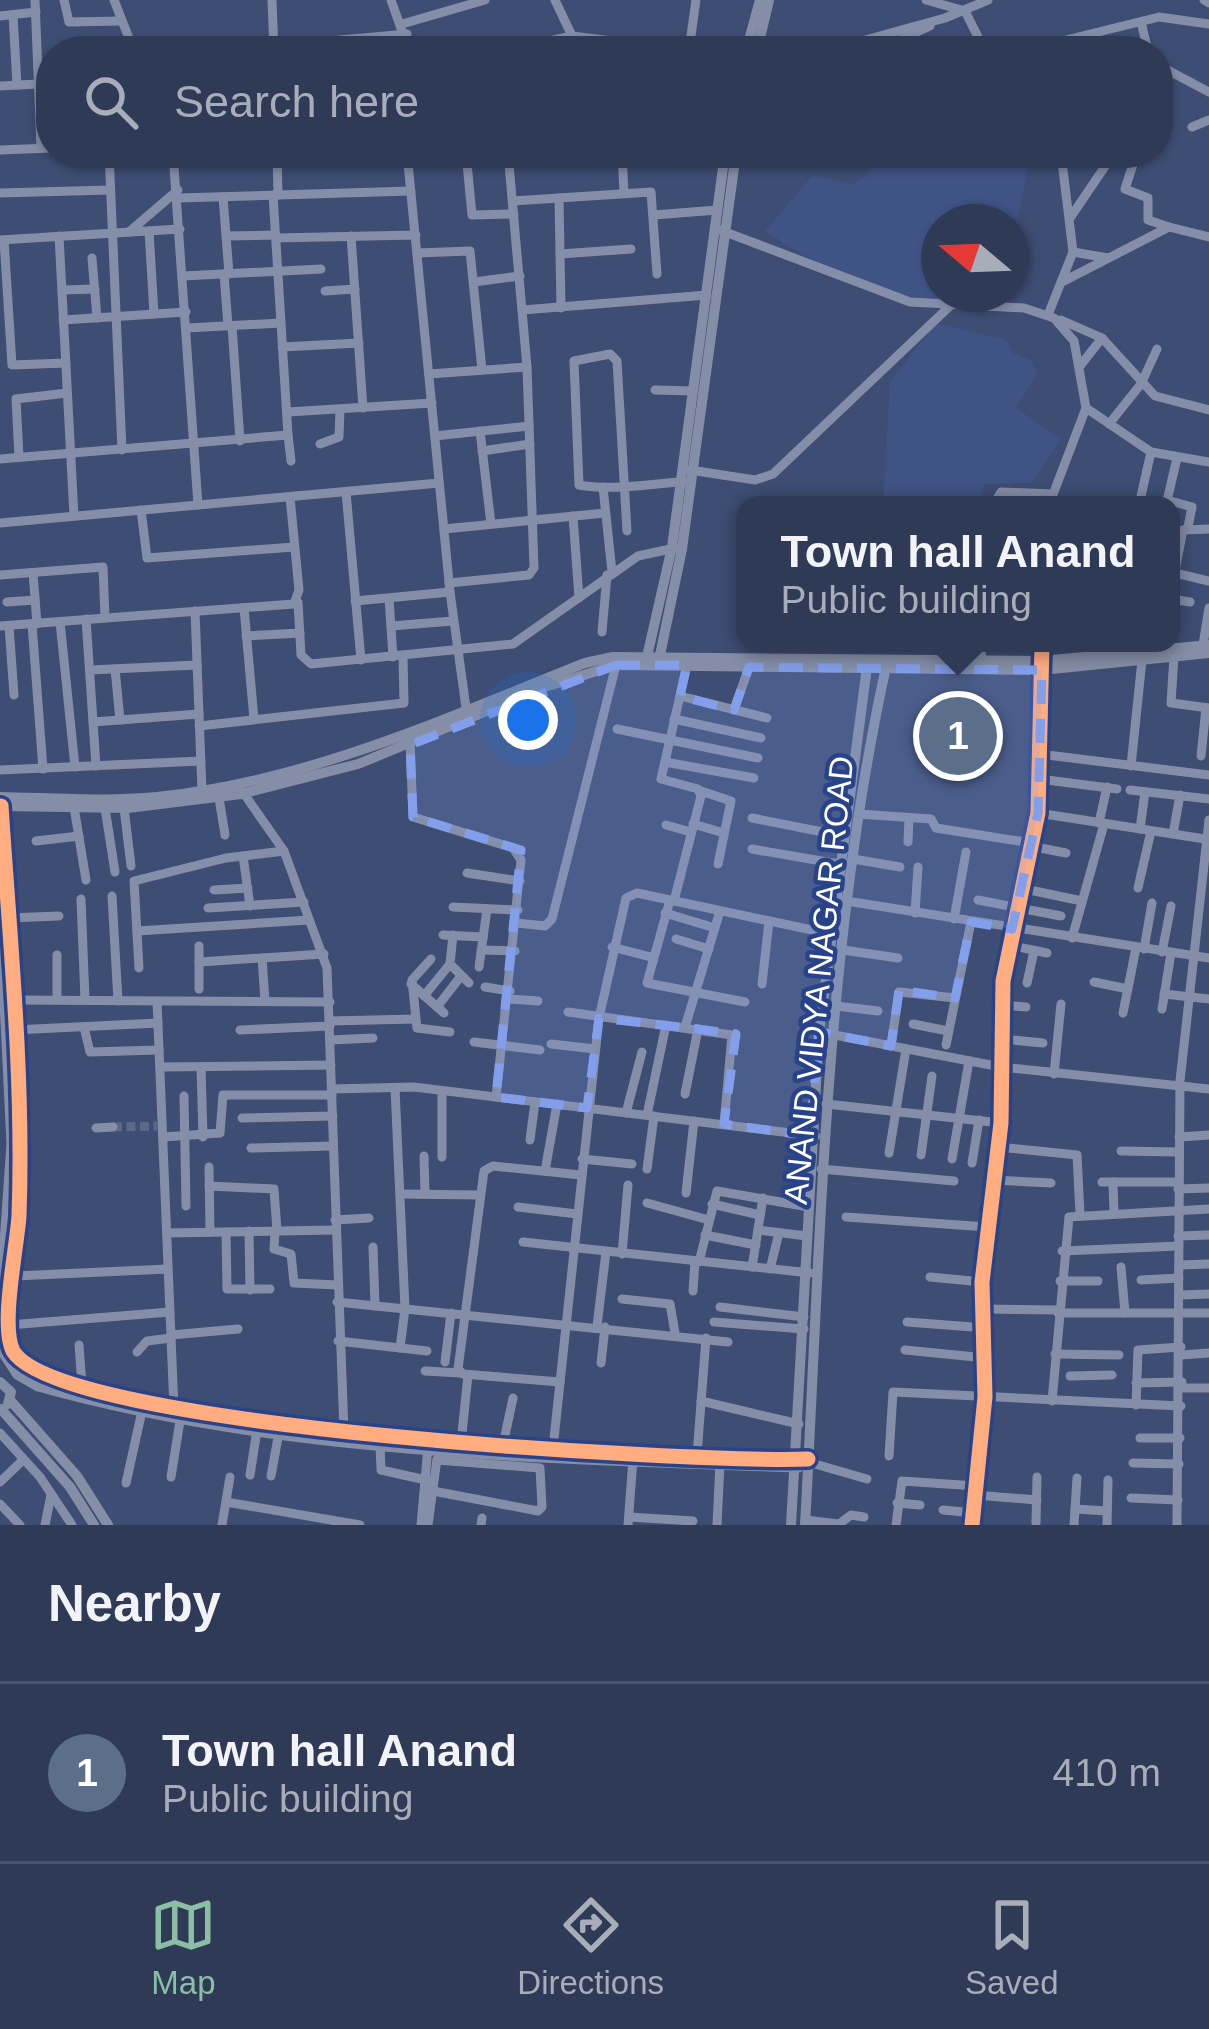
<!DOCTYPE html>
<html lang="en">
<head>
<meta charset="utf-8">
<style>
  body { margin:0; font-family:Arial,sans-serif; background:#3a4560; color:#f1f3f6 }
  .compass { position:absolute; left:921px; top:204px; width:108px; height:108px; border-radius:50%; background:#2e3a56; box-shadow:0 3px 9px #0004; rotate:289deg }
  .you { position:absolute; left:528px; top:720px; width:42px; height:42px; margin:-30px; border:9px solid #fff; border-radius:50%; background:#1a73e8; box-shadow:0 0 0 18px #1a73e833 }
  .badge { display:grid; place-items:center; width:78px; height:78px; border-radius:50%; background:#8abfa5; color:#fff; font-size:39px; font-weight:700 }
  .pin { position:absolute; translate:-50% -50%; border:6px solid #fff; box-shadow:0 3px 12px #0006 }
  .popup { position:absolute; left:736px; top:496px; width:444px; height:156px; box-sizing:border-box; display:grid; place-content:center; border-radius:24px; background:#2e3a56; filter:drop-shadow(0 3px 9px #0005); font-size:39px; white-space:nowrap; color:#a7adb9 }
  .popup b { font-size:45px; color:#f1f3f6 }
  .popup::after { content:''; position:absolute; left:50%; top:100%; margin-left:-24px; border:24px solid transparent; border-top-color:#2e3a56 }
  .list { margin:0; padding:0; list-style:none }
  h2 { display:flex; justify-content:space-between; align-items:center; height:156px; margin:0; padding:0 48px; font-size:51px }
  h2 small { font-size:39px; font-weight:400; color:#a7adb9 }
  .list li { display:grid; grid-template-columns:78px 1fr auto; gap:36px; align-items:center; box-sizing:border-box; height:180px; padding:0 48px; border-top:3px solid #49546c }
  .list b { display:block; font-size:45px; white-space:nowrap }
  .list p { margin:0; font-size:39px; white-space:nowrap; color:#a7adb9 }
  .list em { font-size:39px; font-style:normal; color:#a7adb9 }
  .icon { flex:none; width:66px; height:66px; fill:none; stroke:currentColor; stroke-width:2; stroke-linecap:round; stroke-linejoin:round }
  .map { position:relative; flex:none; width:1209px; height:1525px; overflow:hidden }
  .search { position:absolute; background:#2e3a56; box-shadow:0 3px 9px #0004; left:36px; right:36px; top:36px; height:132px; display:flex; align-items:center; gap:30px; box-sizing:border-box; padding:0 42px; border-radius:48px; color:#a7adb9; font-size:45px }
  .sheet { height:336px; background:#2e3a56 }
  nav { display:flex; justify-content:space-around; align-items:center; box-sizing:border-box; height:168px; border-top:3px solid #49546c; background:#2e3a56; font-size:33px; color:#a7adb9 }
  nav a { display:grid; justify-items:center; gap:6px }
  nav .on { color:#8abfa5 }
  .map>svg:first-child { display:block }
  .water { fill:#405385 }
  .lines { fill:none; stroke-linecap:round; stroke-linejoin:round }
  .minor-tunnel { stroke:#5b6888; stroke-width:9; stroke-dasharray:9 4.5; stroke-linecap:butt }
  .minor { stroke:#858ea8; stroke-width:9 }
  .major { stroke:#848ea6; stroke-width:10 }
  .cycleway-casing { stroke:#284389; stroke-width:22 }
  .cycleway { stroke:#ffac80; stroke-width:15 }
  .marked { fill:#839eea; fill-opacity:0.2; stroke:#839eea; stroke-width:9; stroke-dasharray:24 15; stroke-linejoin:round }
  .labels { text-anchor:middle; stroke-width:9; stroke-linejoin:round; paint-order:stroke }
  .street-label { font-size:33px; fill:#fff; stroke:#284389 }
</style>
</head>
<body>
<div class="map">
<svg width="1209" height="1525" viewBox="0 0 1209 1525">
  <rect width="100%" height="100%" fill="#3e4d73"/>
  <g class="water">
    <path d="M870,153h161l-13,66 -79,3v72l16,2c-55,17 -144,-35 -190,-65l47,-55 40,8 15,-8z"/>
    <polygon points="936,323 1007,340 1014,354 1031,360 1037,374 1016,408 1061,439 1032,483 984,484 979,505 883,505 890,382"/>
  </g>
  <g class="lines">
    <polyline class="minor-tunnel" points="113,1127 157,1126"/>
    <g class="minor">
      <polyline points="35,0 41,148"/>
      <polyline points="64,0 69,22 122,21"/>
      <polyline points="114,0 134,51"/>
      <polyline points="272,0 274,51"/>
      <polyline points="391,0 409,51"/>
      <polyline points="555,0 572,36"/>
      <polyline points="926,0 965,11 985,51"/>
      <polyline points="1204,0 1209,3"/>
      <polyline points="13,15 17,85"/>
      <polyline points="0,16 36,12"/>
      <polyline points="1141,22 1148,51"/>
      <polyline points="402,24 485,0"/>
      <polyline points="274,46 407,34"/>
      <polyline points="689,50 696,0"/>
      <polyline points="59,51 133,48"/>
      <polyline points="503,51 572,36 694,51"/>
      <polyline points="825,51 945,18 988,0"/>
      <polyline points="876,51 930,26"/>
      <polyline points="1057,51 1066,40 1159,17 1209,24"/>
      <polyline points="1158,65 1209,92"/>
      <polyline points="0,86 38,84"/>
      <polyline points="1192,127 1209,120"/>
      <polyline points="0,150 51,148"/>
      <polyline points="109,153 122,450"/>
      <polyline points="173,153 198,505"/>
      <polyline points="277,153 278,195"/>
      <polyline points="407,153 450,592 467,715"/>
      <polyline points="466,153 472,215 514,214"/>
      <polyline points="622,153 624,193"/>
      <polyline points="509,155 538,153"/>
      <polyline points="109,158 176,161"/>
      <polyline points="1135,158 1125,189 1148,198 1148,220 1169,227"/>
      <polyline points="0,193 110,190"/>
      <polyline points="223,197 229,274"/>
      <polyline points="178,198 411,191"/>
      <polyline points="559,198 561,308"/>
      <polyline points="513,201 651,192 657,274"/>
      <polyline points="654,215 717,210"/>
      <polyline points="1070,218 1114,153"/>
      <polyline points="720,230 910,302 1024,308 1054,318 1074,341 1086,408 1049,505"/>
      <polyline points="149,231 154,314"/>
      <polyline points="129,232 178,190"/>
      <polyline points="59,236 74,516"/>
      <polyline points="226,236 275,235"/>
      <polyline points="351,236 363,408"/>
      <polyline points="276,238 416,235"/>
      <polyline points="0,240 180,229"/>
      <polyline points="4,240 12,365 66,363"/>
      <polyline points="1073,252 1108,258"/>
      <polyline points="417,253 470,251 482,370"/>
      <polyline points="560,254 631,249"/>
      <polyline points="92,258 97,318"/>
      <polyline points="224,274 228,326"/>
      <polyline points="183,276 321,269"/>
      <polyline points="1064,281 1169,227 1209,237"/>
      <polyline points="474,282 520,276"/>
      <polyline points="62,290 95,289"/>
      <polyline points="325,291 355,289"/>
      <polyline points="523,310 707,295"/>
      <polyline points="1048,315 1073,252 1061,153"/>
      <polyline points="63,320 186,312"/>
      <polyline points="1061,320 1102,338 1155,396 1209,410"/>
      <polyline points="232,326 240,441"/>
      <polyline points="187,328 281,323"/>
      <polyline points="282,347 359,343"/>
      <polyline points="1080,366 1102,338"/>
      <polyline points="429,374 527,367"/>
      <polyline points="655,390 694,391"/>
      <polyline points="1086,408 1151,452 1209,462"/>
      <polyline points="288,412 432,403"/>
      <polyline points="1109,424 1141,384 1157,349"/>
      <polyline points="480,431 491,524"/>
      <polyline points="288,435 291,461"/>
      <polyline points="435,436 529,426"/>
      <polyline points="320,444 339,437 340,409"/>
      <polyline points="482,451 530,444"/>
      <polyline points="19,457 16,399 67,393"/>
      <polyline points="0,459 288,435 273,195"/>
      <polyline points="690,470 755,480 773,474 951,305"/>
      <polyline points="603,487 612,572"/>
      <polyline points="346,492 361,660"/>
      <polyline points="1167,500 1192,507 1188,527"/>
      <polyline points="993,505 1001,492 1053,494"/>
      <polyline points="1139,505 1151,452"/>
      <polyline points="1166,505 1177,458"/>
      <polyline points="141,510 147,558 294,547"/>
      <polyline points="573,516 579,598"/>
      <polyline points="0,523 439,483"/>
      <polyline points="444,529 605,513"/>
      <path d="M627,531l-10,-170 -7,-7 -36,7 5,124c32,6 70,-1 102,-3h6"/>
      <polyline points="33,573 37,624"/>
      <polyline points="1175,573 1209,581"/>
      <polyline points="0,575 103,567 105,618"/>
      <polyline points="449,583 529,575 534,568 527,367 508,153"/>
      <polyline points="1171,590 1183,530 1209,529"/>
      <polyline points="389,598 393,657"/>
      <polyline points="1171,599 1190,602"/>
      <polyline points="355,601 450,592"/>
      <polyline points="7,602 35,600"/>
      <polyline points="298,602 301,655 311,664 513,644 638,556 675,548"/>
      <polyline points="244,608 254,719"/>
      <polyline points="195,611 202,791"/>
      <polyline points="86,619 96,766"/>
      <polyline points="60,622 75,767"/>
      <polyline points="32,624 43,769"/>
      <polyline points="0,626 294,604 299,590 290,497"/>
      <polyline points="9,626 14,695"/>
      <polyline points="391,626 453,621"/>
      <polyline points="602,632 607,575"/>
      <polyline points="246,636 300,633"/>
      <polyline points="1203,645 1209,608"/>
      <polyline points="1174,656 1171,703 1209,708"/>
      <polyline points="981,659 982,643"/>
      <polyline points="115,669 120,720"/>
      <polyline points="90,670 197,665"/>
      <polyline points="680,696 767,718"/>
      <polyline points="734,710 749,667"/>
      <polyline points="674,719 761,738"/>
      <polyline points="93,722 199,714"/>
      <polyline points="199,726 404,703 403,656"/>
      <polyline points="617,729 758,758"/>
      <polyline points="410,741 413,817 513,848 521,860 496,1097"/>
      <polyline points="1039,754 1209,775"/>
      <polyline points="1201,756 1206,708"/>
      <polyline points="665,762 754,778"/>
      <polyline points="1131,766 1142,660"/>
      <polyline points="0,770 201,761"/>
      <polyline points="1039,779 1117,789"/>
      <polyline points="240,788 284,851 327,968 344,1432"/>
      <polyline points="1130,790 1209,799"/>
      <polyline points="701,791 731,801 718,864"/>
      <polyline points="219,798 225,835"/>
      <path d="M1,806c9,135 23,274 18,410 -2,31 -19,110 -6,135 46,78 686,112 795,108"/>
      <polyline points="74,807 86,880"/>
      <polyline points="105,808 115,872"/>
      <polyline points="124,808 131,866"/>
      <polyline points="1038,813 1205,839"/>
      <polyline points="858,814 931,819 936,828 1031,843"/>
      <polyline points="752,818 843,836"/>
      <polyline points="1099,823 1107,787"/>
      <polyline points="693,824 724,833"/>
      <polyline points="666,825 691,832"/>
      <polyline points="1140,829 1145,792"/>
      <polyline points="1173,834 1180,795"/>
      <polyline points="36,841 79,836"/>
      <polyline points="908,842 909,818"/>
      <polyline points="1030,846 1066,853"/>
      <polyline points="752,849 839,864"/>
      <polyline points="243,856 250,906"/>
      <polyline points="853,859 900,867"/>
      <polyline points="467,873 520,881"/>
      <polyline points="1020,888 1082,901"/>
      <polyline points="1138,888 1151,831"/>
      <polyline points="214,890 248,888"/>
      <polyline points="112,896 118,1001"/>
      <polyline points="81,899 85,1000"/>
      <polyline points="670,900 647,983 745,1002"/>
      <polyline points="840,900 1209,958"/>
      <polyline points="978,900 1061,916"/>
      <polyline points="674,901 701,796 698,789 661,779 687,665"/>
      <polyline points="453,907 518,910"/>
      <polyline points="208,908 304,902"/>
      <polyline points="665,913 715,928"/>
      <polyline points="915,913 918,867"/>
      <polyline points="8,918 59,916"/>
      <polyline points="954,919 966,852"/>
      <polyline points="0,920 11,1144 0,1299"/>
      <polyline points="517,923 545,926 552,919 616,665"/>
      <polyline points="137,931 309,920"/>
      <polyline points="443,935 483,937"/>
      <polyline points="453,935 450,964 469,983"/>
      <polyline points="1072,938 1104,824"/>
      <polyline points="676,939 709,949"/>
      <polyline points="1009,945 1047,953"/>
      <polyline points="199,946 199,989"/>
      <polyline points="612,947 651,957"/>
      <polyline points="1144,949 1152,903"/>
      <polyline points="481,950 515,951"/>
      <polyline points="843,950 898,958"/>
      <polyline points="1162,952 1171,906"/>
      <polyline points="262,958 265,1001"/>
      <polyline points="431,959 412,980 417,1028 450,1032"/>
      <polyline points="199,962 324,954"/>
      <polyline points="479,967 487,909"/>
      <polyline points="139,968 134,881 226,858 284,851"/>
      <polyline points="1094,982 1128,989"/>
      <polyline points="1027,983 1034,951"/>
      <polyline points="411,984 444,1013"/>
      <polyline points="762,984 769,921"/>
      <polyline points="485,987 510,991"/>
      <polyline points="1164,994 1209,999"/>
      <polyline points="424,996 450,964"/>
      <polyline points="509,999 538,1001"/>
      <polyline points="11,1000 330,1002"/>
      <polyline points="57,1000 57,955"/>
      <polyline points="157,1001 174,1409"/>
      <polyline points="1002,1005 1026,1007"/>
      <polyline points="836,1006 878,1011"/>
      <polyline points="437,1007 461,976"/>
      <polyline points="1162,1009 1171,953"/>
      <polyline points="568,1012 732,1035 724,1124"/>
      <polyline points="1123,1013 1136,948"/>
      <polyline points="330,1021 415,1019"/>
      <polyline points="913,1024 948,1031"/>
      <polyline points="84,1027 90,1052 159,1050"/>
      <polyline points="685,1027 720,911"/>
      <polyline points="14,1030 158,1023"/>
      <polyline points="240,1030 330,1026"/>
      <polyline points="819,1032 1001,1067 1209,1089"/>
      <polyline points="1002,1039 1043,1043"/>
      <polyline points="331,1040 373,1038"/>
      <polyline points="474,1042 540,1050"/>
      <polyline points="551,1044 595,1049"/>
      <polyline points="946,1045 971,922"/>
      <polyline points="891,1046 899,992 955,998"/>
      <polyline points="160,1067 331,1065"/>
      <polyline points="201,1067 203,1137"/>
      <polyline points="1054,1074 1061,1004"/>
      <polyline points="395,1088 405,1309 400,1348"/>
      <polyline points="332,1089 414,1087 816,1136"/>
      <polyline points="442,1091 442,1157"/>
      <polyline points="685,1094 698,1029"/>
      <polyline points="184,1096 186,1206"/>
      <polyline points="826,1104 1001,1123"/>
      <polyline points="626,1113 642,1052"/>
      <polyline points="647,1115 666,1025"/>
      <polyline points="242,1118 333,1116"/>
      <polyline points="96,1128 113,1127"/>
      <polyline points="163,1137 220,1133 223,1095 332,1095"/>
      <polyline points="1179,1137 1209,1135"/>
      <polyline points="530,1140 535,1102"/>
      <polyline points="998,1147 1077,1155 1080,1214"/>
      <polyline points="251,1148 333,1146"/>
      <polyline points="1121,1151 1178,1152"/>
      <polyline points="889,1153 906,1049"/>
      <polyline points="921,1155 932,1076"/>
      <polyline points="424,1156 425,1194"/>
      <polyline points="582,1159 632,1164"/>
      <polyline points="952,1159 969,1061"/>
      <polyline points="972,1163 979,1120"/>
      <polyline points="209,1167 210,1232"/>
      <polyline points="647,1169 654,1116"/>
      <polyline points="821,1169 954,1181"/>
      <polyline points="545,1171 557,1104"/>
      <polyline points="993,1180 1051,1183"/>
      <polyline points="1102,1182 1178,1182"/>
      <polyline points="1113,1182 1114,1214"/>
      <polyline points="209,1186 274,1189 277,1231"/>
      <polyline points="1178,1189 1209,1188"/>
      <polyline points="686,1193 694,1121"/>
      <polyline points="400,1194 480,1195"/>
      <polyline points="647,1203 709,1220"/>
      <polyline points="712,1204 760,1215"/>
      <polyline points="518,1207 577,1214"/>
      <polyline points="846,1217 987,1227"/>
      <polyline points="335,1220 369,1218"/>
      <polyline points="758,1230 807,1236"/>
      <polyline points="249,1231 250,1290"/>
      <polyline points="275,1231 274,1249 291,1254 294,1283 337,1285"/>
      <polyline points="226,1232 227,1289 270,1289"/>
      <polyline points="167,1233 335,1230"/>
      <polyline points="705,1235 756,1245"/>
      <polyline points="1178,1236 1209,1235"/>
      <polyline points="523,1242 810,1273"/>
      <polyline points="373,1247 375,1306"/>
      <polyline points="1062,1251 1179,1246"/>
      <polyline points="622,1254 628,1185"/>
      <polyline points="699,1262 717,1191 809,1207"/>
      <polyline points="1179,1265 1209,1264"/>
      <polyline points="752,1267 763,1198"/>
      <polyline points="1121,1267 1125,1313"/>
      <polyline points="770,1269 779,1233"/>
      <polyline points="15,1276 168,1269"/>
      <polyline points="930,1277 982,1282"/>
      <polyline points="1141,1280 1179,1278"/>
      <polyline points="1060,1281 1098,1281"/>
      <polyline points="693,1291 695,1261"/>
      <polyline points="1179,1295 1209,1294"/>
      <polyline points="622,1299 670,1304 675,1333"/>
      <polyline points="337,1302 728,1342"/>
      <polyline points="720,1307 804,1317"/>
      <polyline points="984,1309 1058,1310"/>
      <polyline points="1058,1313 1209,1313"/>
      <polyline points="714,1322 804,1329"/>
      <polyline points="907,1322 986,1328"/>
      <polyline points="9,1325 170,1312"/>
      <polyline points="597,1326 606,1252"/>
      <polyline points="171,1335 238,1329"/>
      <polyline points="338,1341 427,1351"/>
      <polyline points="79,1345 82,1385"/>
      <path d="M0,1349l17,26 21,12c242,68 510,72 761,81"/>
      <polyline points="905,1350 986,1358"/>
      <polyline points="137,1352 147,1341 171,1338"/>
      <polyline points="1055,1354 1119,1355"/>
      <polyline points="1181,1355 1209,1353"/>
      <polyline points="445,1362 451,1313"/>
      <polyline points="601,1363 605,1327"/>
      <polyline points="425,1371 460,1373"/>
      <polyline points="1070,1376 1112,1375"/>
      <polyline points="560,1382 463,1374 458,1369 484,1171 493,1166 581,1175"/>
      <polyline points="1136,1383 1182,1382"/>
      <polyline points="1182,1388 1209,1388"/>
      <polyline points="701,1401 799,1424"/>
      <polyline points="1052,1401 1069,1217 1209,1209"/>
      <polyline points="1136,1405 1138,1350 1181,1347"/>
      <polyline points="0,1433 40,1477 72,1525"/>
      <polyline points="1140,1438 1180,1438"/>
      <polyline points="461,1443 468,1375"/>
      <polyline points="380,1444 381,1470 426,1480"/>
      <polyline points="503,1445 513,1398"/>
      <polyline points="553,1448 599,1018 626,898 637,893 831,934"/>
      <polyline points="697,1455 706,1338"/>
      <polyline points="889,1456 893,1392 1181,1406"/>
      <polyline points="808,1462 867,1479"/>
      <polyline points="1133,1463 1179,1464"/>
      <polyline points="250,1475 257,1430"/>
      <polyline points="271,1476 279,1432"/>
      <polyline points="171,1477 180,1421"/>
      <polyline points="0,1482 23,1460"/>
      <polyline points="126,1483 142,1411"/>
      <polyline points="433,1491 538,1511 542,1507 540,1468 437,1460"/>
      <polyline points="975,1495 1037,1500"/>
      <polyline points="1131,1498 1178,1500"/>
      <polyline points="226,1502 360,1525"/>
      <polyline points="897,1503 920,1505"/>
      <polyline points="0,1504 20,1525"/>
      <polyline points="1075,1509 1107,1511"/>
      <polyline points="943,1510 974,1513"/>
      <polyline points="629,1517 693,1521"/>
      <polyline points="805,1520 839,1524 851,1515 864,1517"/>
      <polyline points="1036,1523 1037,1477"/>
      <polyline points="45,1525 51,1495"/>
      <polyline points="222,1525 230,1477"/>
      <polyline points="421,1525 428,1447"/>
      <polyline points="428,1525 437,1459"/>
      <polyline points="481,1525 482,1518"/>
      <polyline points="628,1525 633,1459"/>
      <polyline points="717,1525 720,1463"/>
      <polyline points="896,1525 902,1481 976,1486"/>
      <polyline points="972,1525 985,1397 982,1282 1001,1123 1003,981 1038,813 1042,643"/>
      <polyline points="1074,1525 1077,1478"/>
      <polyline points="1107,1525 1108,1480"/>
      <polyline points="1177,1525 1180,1081 1209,820"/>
    </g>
    <g class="major">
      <polyline points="746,51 760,0"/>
      <polyline points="757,51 769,0"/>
      <polyline points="659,660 682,549 736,153"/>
      <polyline points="646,661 672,547 725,153"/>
      <path d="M0,797c52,1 105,5 157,0 153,-16 287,-78 428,-134l28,-6 429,4 167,-16"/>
      <polyline points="0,806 128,808 241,794 358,764 545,687 616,665 1042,670 1209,653"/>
      <polyline points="0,1382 11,1392 8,1404"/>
      <polyline points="10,1400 77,1476 108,1525"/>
      <polyline points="1,1409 70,1487 94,1525"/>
      <polyline points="791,1525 819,1032 867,667"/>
      <path d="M805,1525c16,-287 19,-576 81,-858"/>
    </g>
    <defs>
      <g id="cycleway">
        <path d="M1,806c9,135 23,274 18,410 -2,31 -19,110 -6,135 46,78 686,112 795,108"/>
        <polyline points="972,1525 985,1397 982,1282 1001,1123 1003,981 1038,813 1042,643"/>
      </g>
    </defs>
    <use href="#cycleway" class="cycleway-casing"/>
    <use href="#cycleway" class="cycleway"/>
  </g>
  <path class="marked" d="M616,665h71l-7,31 54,14 15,-43 293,3 -4,143 -26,116 -41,-7 -16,76 -56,-8 -8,56 -72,-14 -9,104 -86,-12 12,-90 -38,-5 -99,-11 -12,90 -91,-11 25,-247 -108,-33 -3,-72z"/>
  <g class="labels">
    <g class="street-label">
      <text transform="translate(818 980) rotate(-84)" y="12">ANAND VIDYA NAGAR ROAD</text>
    </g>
  </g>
</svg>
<svg class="compass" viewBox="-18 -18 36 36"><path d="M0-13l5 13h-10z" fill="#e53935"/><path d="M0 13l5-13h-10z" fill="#a7adb9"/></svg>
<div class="you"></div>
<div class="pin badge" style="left:958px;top:736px;background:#5c6f8a">1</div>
<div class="popup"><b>Town hall Anand</b>Public building</div>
<div class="search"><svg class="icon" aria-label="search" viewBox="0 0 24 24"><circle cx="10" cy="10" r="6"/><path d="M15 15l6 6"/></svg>Search here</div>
</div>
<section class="sheet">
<h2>Nearby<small></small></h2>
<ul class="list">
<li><span class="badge" style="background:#5c6f8a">1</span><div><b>Town hall Anand</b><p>Public building</p></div><em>410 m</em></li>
</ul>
</section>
<nav>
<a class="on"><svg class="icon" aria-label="map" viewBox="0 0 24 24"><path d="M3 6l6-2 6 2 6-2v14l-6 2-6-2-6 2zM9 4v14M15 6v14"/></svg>Map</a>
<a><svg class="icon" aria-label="directions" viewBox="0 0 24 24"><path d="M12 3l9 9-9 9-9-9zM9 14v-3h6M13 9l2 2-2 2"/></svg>Directions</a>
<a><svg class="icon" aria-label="saved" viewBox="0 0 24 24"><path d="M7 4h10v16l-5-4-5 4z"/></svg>Saved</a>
</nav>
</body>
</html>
